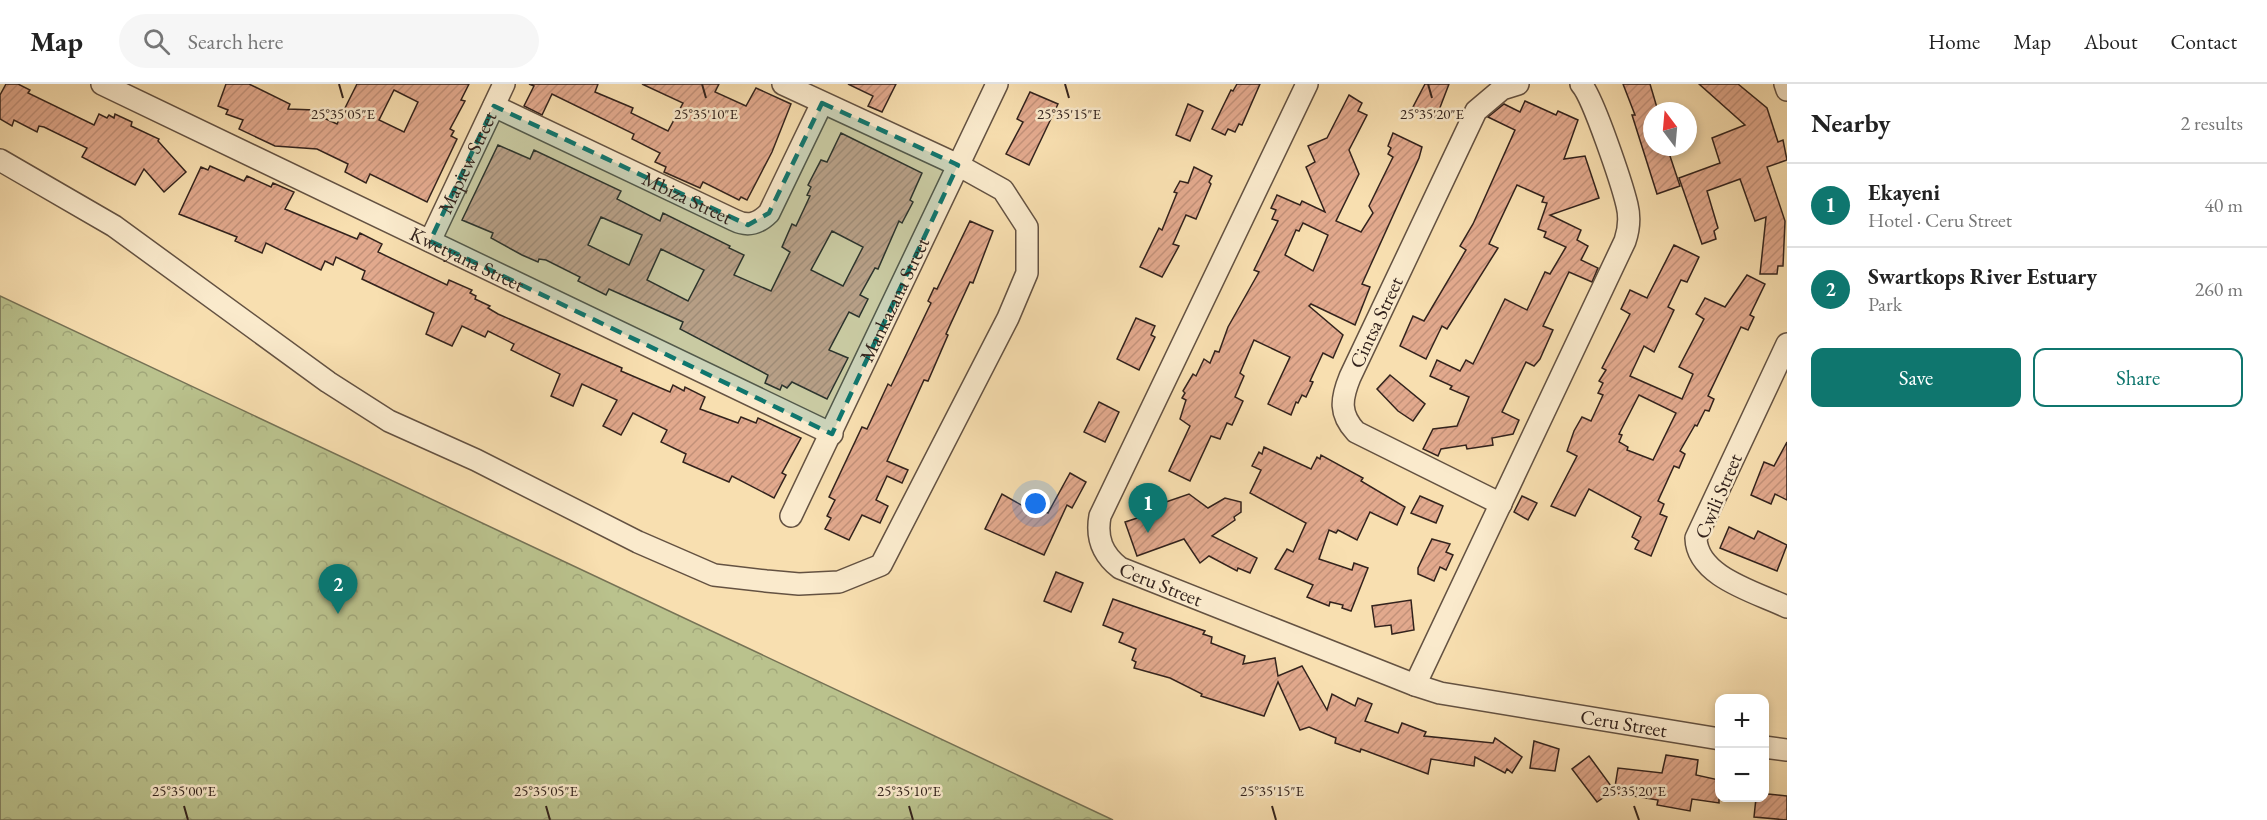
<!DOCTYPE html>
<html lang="en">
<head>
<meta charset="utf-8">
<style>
  body { margin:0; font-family:"EB Garamond",serif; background:#f6f6f6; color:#222 }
  .controls { position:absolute; right:18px; bottom:18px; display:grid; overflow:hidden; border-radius:12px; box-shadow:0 3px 9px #0003 }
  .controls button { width:54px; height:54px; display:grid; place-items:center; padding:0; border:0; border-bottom:2px solid #e0e0e0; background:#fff; color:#222; font:30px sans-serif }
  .compass { position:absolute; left:1643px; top:18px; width:54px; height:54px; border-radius:50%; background:#fff; box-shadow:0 3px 9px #0003; rotate:344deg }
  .you { position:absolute; left:1036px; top:420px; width:21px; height:21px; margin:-15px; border:4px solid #fff; border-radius:50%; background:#1a73e8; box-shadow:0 0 0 9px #1a73e833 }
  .badge { display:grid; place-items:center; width:39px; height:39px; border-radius:50%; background:#0f766e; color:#fff; font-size:20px; font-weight:700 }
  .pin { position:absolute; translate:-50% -50px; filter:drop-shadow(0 2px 3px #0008) }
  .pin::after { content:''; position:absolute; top:32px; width:21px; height:18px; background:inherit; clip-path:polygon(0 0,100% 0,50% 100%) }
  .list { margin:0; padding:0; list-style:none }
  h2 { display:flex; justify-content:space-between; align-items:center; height:78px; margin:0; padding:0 24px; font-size:26px }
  h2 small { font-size:20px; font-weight:400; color:#767676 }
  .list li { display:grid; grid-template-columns:39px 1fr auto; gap:18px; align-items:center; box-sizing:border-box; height:84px; padding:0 24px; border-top:2px solid #e0e0e0 }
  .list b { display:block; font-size:22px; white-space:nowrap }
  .list p { margin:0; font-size:20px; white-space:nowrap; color:#767676 }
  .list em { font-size:20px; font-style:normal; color:#767676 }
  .actions { display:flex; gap:12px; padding:18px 24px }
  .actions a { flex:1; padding:14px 0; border:2px solid #0f766e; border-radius:12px; text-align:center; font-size:21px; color:#0f766e }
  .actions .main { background:#0f766e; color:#fff }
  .icon { flex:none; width:33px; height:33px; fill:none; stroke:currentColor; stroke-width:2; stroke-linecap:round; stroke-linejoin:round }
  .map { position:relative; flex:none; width:1787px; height:736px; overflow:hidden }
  header { display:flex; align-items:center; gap:36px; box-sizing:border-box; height:84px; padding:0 30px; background:#fff; border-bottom:2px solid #e0e0e0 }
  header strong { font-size:28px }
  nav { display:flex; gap:33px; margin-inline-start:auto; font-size:21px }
  .search { width:420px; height:54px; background:#f6f6f6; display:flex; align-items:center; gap:15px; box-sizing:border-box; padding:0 21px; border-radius:33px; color:#767676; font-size:22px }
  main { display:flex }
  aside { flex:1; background:#fff }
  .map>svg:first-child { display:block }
  .park { fill:url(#park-crowns); stroke:#767255; stroke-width:1.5 }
  .building { fill:url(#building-hatch); stroke:#33231d; stroke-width:1.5; fill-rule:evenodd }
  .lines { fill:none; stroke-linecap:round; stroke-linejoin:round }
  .minor-casing { stroke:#645242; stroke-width:24 }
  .minor { stroke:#faeacc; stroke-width:21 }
  .marked { fill:#0f766e; fill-opacity:0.2; stroke:#0f766e; stroke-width:4.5; stroke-dasharray:12 8; stroke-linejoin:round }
  .ticks { fill:none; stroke:#33231d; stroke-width:2 }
  .labels { text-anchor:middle; stroke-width:5; stroke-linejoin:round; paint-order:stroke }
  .street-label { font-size:20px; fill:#33231d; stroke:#faeacc }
  .ticks-label { font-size:15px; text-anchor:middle; fill:#33231d; stroke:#faeacc; stroke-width:5; stroke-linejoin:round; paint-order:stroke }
</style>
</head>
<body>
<header>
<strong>Map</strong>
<div class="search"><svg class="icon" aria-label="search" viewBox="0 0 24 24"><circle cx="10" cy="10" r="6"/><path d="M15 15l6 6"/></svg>Search here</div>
<nav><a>Home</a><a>Map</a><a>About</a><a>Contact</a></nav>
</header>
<main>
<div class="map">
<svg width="1787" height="736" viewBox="0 0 1787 736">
  <defs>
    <pattern id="park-crowns" width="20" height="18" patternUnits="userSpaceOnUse" patternTransform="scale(1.5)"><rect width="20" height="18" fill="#bac28d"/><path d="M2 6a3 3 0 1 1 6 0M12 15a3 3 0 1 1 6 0" fill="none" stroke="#a0a679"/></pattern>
    <pattern id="building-hatch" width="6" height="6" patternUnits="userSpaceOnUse" patternTransform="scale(1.5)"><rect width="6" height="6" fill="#e2a98d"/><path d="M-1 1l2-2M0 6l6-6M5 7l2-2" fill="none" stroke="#c29179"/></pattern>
  </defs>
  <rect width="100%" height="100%" fill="#f8dfb0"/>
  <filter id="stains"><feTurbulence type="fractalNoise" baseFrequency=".00333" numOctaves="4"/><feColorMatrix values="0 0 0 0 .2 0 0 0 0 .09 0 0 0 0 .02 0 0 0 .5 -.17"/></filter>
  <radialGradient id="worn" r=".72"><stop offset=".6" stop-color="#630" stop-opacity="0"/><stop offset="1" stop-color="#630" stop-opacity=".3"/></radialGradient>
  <polygon class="park" points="0,212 1113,736 0,736"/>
  <g class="building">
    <polygon points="6,0 18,0 30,6 28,9 94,41 99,30 107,34 109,31 114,34 115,30 132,38 131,42 159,55 158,57 186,88 164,108 144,85 135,101 82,73 87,64 44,43 39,42 37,48 14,36 12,42 0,35 0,11"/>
    <path d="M226,0h23l41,20 -2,5 26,1 -1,3 24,11 20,-40h112l-8,16 4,1 -15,28 4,2 -3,5 6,3 -30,63 -57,-28 -4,9 -21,-11 3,-8 -31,-15 -42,-3 -36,-17 4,-9 -17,-6 2,-4 -10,-4zM394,6l24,12 -14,30 -25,-12z"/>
    <polygon points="529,0 598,0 595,8 633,24 631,29 668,47 683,19 642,0 719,0 715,8 746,22 756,4 791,20 772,68 747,116 741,113 739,116 703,98 700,104 664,88 666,83 655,78 660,69 632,55 634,50 552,10 542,31 524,22 534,2"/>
    <polygon points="848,0 896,0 882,28 868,22 873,12"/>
    <polygon points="1237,0 1260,0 1242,41 1239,40 1235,48 1228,45 1225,51 1212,45 1231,6 1233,7"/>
    <polygon points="1425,0 1449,0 1436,34 1413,23"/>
    <polygon points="1623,0 1650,0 1658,27 1652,27 1652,63 1667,63 1680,102 1657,110 1632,31 1635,31"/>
    <polygon points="1699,0 1738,0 1767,24 1778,58 1783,56 1787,76 1767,83 1785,137 1783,182 1778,182 1777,190 1760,190 1766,133 1755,137 1740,95 1707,107 1718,144 1714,147 1716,155 1702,160 1679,94 1720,79 1712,54 1745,41"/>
    <polygon points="1030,8 1058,20 1029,81 1006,70 1023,38 1017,35"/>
    <path d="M1349,11l13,8 -4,8 9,4 -18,35 10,24 -23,47 25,11 12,-19 -4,-7 24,-49 -5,-3 3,-6 -3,-2 5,-13 29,14 -3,11 -57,126 8,3 -15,38 -44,-21 -2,2 34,29 -10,23 -10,-5 -13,28 3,1 -7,15 -4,-2 -4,8 -2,-1 -5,13 -23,-11 22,-47 -36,-17 -14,33 4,3 -9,21 8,4 -11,24 -5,-2 -7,16 -9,-3 -21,45 -21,-10 21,-45 -10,-7 6,-19 -4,-2 3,-5 -2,-2 10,-17 3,2 8,-17 6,4 5,-12 4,1 9,-25 31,-55 -5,-2 24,-49 -6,-2 4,-9 -5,-2 6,-13 23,10 2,-4 23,11 -19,-45 9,-5 -7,-16 19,-8zM1303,139l25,12 -15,36 -28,-16 11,-25 3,1z"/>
    <polygon points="1525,17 1556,31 1558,27 1578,36 1564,75 1585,72 1599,114 1550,131 1581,146 1577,156 1588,162 1581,176 1598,184 1592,198 1569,188 1543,242 1553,246 1540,275 1534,282 1526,278 1502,328 1519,336 1513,350 1492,354 1493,361 1467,365 1466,361 1441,365 1438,372 1423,365 1433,345 1457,342 1469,313 1450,305 1452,302 1430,292 1437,276 1460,287 1466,276 1473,280 1505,215 1527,226 1545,188 1550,190 1566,163 1544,153 1546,148 1538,145 1547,119 1542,118 1544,113 1517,101 1489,160 1498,164 1447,245 1442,242 1426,275 1400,262 1413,232 1424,237 1466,166 1460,162 1473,140 1515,46 1488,33 1504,20 1520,28"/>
    <polygon points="1188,20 1203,27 1190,57 1176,51"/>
    <path d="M841,49l81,40 -12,27 3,2 -11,21 -3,-2 -21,48 -3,-1 -15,27 8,4 -9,18 -10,-5 -20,38 19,8 -21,41 -35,-17 -5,6 -5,-3 -2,5 -15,-7 3,-8 -88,-46 3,-7 -74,-33 -3,6 -28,-14 2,-4 -34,-17 -7,-1 -1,3 -16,-7 -31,-17 2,-5 -31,-13 36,-75 32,14 4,-9 87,41 -4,8 43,22 3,-8 67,33 -1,2 15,7 -10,20 37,16 19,-39 -8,-5 10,-23 4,2 14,-30 -3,-1 4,-8 -3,-2 13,-25 6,2zM601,133l41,18 -13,30 -41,-20zM832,147l31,16 -20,39 -32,-16zM661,165l43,21 -16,31 -41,-21z"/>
    <polygon points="210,82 244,97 247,92 271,103 273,99 294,108 285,125 357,155 360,149 382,160 378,168 447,201 449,196 472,206 470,209 476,212 475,215 490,222 488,224 498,230 622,284 621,287 670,308 673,301 684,307 685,303 705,313 700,325 738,339 741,333 756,339 758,334 801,354 782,389 786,391 774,414 732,392 729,398 683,378 686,370 661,358 667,346 633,329 621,351 603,342 617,316 582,300 573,322 551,312 560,290 511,266 514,260 488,247 485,253 462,242 452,262 426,250 434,229 362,195 365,187 336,173 333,181 325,177 321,186 266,159 262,169 235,157 237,153 179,130 201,83 208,86"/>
    <polygon points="1194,83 1212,92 1209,98 1211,100 1196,135 1186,131 1173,160 1179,162 1162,193 1140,183 1159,144 1162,146 1177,109 1174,108 1180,97 1188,99"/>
    <polygon points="970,137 993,147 973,199 970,198 946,250 948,251 928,297 924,296 887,377 908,386 902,399 887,392 876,416 888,422 880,439 862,431 849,456 825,445 831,434 827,432 835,416 829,413 862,343 867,345 888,300 891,302 931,219 928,217 934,204 937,205"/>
    <path d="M1674,161l25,12 -12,25 -6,-2 -13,27 6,3 -20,42 -10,-6 -14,30 52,23 11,-25 -14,-7 25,-48 -8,-5 9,-16 20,9 22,-32 18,9 -15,31 4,2 -6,13 -7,-3 -33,69 6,3 -5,12 -4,-1 -8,16 -2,-1 -15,26 5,3 -6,14 -5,-2 -16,35 6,3 -4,10 7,3 -16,39 -16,-7 4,-8 -7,-4 9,-20 -52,-28 -14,27 -24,-10 26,-50 -10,-5 7,-20 8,-14 9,4 12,-26 -5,-2 5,-10 -4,-2 7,-11 -4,-2 28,-54 -9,-5 9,-19 17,8zM1639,311l37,18 -23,47 -26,-10 1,-3 -9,-5 3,-7 -3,-1z"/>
    <polygon points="1136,234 1155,242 1151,251 1155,253 1139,286 1117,275"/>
    <polygon points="1390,291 1425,320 1413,337 1398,327 1377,305"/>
    <polygon points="1099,318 1119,328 1105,358 1084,348"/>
    <polygon points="1787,358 1787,416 1775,410 1771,420 1751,411 1764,378 1774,382"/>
    <polygon points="1264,363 1311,385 1317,373 1320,375 1321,371 1363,394 1361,397 1405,423 1397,441 1370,428 1357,456 1338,446 1336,449 1329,446 1319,475 1352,486 1354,479 1368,484 1351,527 1342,524 1343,521 1330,518 1329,522 1307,513 1313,501 1275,485 1287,465 1293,468 1306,439 1250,409 1261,386 1252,382 1259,368 1262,370"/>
    <polygon points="1070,389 1086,398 1072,424 1067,421 1044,471 985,445 1002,410 1030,426 1032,422 1048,429"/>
    <polygon points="1189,410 1208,424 1225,414 1241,418 1241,428 1234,433 1235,436 1212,452 1257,474 1250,489 1238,484 1237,487 1209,472 1200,479 1184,455 1137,472 1125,438 1162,426 1160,420"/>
    <polygon points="1420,412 1443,422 1436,439 1411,429"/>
    <polygon points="1522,412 1537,419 1528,436 1514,428"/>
    <polygon points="1729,443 1754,455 1758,447 1787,461 1777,487 1720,464"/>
    <polygon points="1432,455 1450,460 1446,468 1453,471 1446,486 1440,483 1434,497 1418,490 1418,484"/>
    <polygon points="1056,488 1083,499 1071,528 1044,517"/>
    <polygon points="1113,515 1205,547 1203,550 1212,553 1211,559 1245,572 1243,580 1275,574 1278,592 1302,582 1327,626 1332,610 1355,622 1358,614 1372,620 1365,637 1398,649 1402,639 1426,648 1424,652 1493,659 1495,654 1522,673 1512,689 1507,685 1505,689 1475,673 1474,682 1431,675 1428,690 1361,665 1360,668 1335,659 1336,654 1309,643 1300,646 1278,598 1264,632 1201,612 1202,610 1170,594 1134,584 1136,578 1132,576 1136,565 1119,558 1123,549 1103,541"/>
    <polygon points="1411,516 1414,546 1392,550 1391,541 1375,543 1372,522"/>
    <polygon points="1534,657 1559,665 1555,687 1530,684"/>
    <polygon points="1666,671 1698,676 1696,691 1719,696 1719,719 1692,715 1690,727 1657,721 1658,716 1614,709 1618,684 1662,689"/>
    <polygon points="1589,672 1614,706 1597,718 1572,685"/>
    <polygon points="1768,710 1787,712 1787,736 1754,733 1756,714 1764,714"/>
  </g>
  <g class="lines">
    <defs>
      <g id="minor">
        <path id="s1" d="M102,0l730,350"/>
        <path id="s2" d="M1307,0l-207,432c-4,22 2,38 20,52l295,117 25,8 280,46"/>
        <polyline points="1785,0 1787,6"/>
        <path id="s3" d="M494,22l240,114c14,7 24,4 35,-7l53,-110"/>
        <polyline points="0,76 114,142 328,298 389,337 476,376 638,458 714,491 766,497 799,500 839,498 881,481 1008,234 1027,189 1027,143 1003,106 958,81 783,0"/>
        <path id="s4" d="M430,157l74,-157"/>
        <path d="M1787,260l-91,194c1,39 60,54 91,69"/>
        <path id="s5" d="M1501,420l-145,-72c-17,-18 -15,-33 -6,-55l126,-266 26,-22 16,-5"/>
        <path id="s6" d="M791,432l206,-432"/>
        <path d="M1415,601l210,-444c4,-12 5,-24 2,-36 -5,-21 -34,-108 -46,-121"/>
        <polyline points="1764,663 1787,666"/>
      </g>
    </defs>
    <use href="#minor" class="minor-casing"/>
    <use href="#minor" class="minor"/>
  </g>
  <path class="marked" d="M822,19l136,62 -126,269 -402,-193 64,-135 254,119 21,-12z"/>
  <path class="ticks" d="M339,0l4,14M702,0l4,14M1065,0l4,14M1428,0l4,14M184,722l4,14M546,722l4,14M909,722l4,14M1272,722l4,14M1634,722l5,14"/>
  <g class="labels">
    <g class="street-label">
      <text dy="7" stroke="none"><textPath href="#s4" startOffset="87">Mapiew Street</textPath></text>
      <text dy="7" stroke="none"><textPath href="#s3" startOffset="214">Mbiza Street</textPath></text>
      <text dy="7" stroke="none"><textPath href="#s1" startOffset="405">Kwetyana Street</textPath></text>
      <text dy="7" stroke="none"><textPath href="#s6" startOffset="240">Mankazana Street</textPath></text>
      <text dy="7" stroke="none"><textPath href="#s5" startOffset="282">Cintsa Street</textPath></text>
      <text transform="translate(1718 412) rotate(-67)" y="7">Cwili Street</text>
      <text dy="7" stroke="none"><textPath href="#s2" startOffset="582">Ceru Street</textPath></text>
      <text dy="7" stroke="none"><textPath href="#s2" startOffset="1068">Ceru Street</textPath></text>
    </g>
  </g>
  <g class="ticks-label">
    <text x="343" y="35">25°35'05"E</text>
    <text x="706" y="35">25°35'10"E</text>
    <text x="1069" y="35">25°35'15"E</text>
    <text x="1432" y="35">25°35'20"E</text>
    <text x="184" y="712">25°35'00"E</text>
    <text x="546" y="712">25°35'05"E</text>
    <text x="909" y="712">25°35'10"E</text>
    <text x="1272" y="712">25°35'15"E</text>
    <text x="1634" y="712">25°35'20"E</text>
  </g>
  <rect width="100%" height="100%" filter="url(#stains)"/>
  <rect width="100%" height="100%" fill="url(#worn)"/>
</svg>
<div class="controls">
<button>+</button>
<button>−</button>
</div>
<svg class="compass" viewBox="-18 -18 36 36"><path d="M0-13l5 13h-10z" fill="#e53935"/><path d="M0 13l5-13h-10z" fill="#767676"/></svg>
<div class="you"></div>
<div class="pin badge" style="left:1148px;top:449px">1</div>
<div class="pin badge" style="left:338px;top:530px">2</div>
</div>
<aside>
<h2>Nearby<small>2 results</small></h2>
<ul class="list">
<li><span class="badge">1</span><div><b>Ekayeni</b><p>Hotel · Ceru Street</p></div><em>40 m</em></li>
<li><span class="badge">2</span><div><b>Swartkops River Estuary</b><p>Park</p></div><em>260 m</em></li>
</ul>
<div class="actions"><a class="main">Save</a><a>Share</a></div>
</aside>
</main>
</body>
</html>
